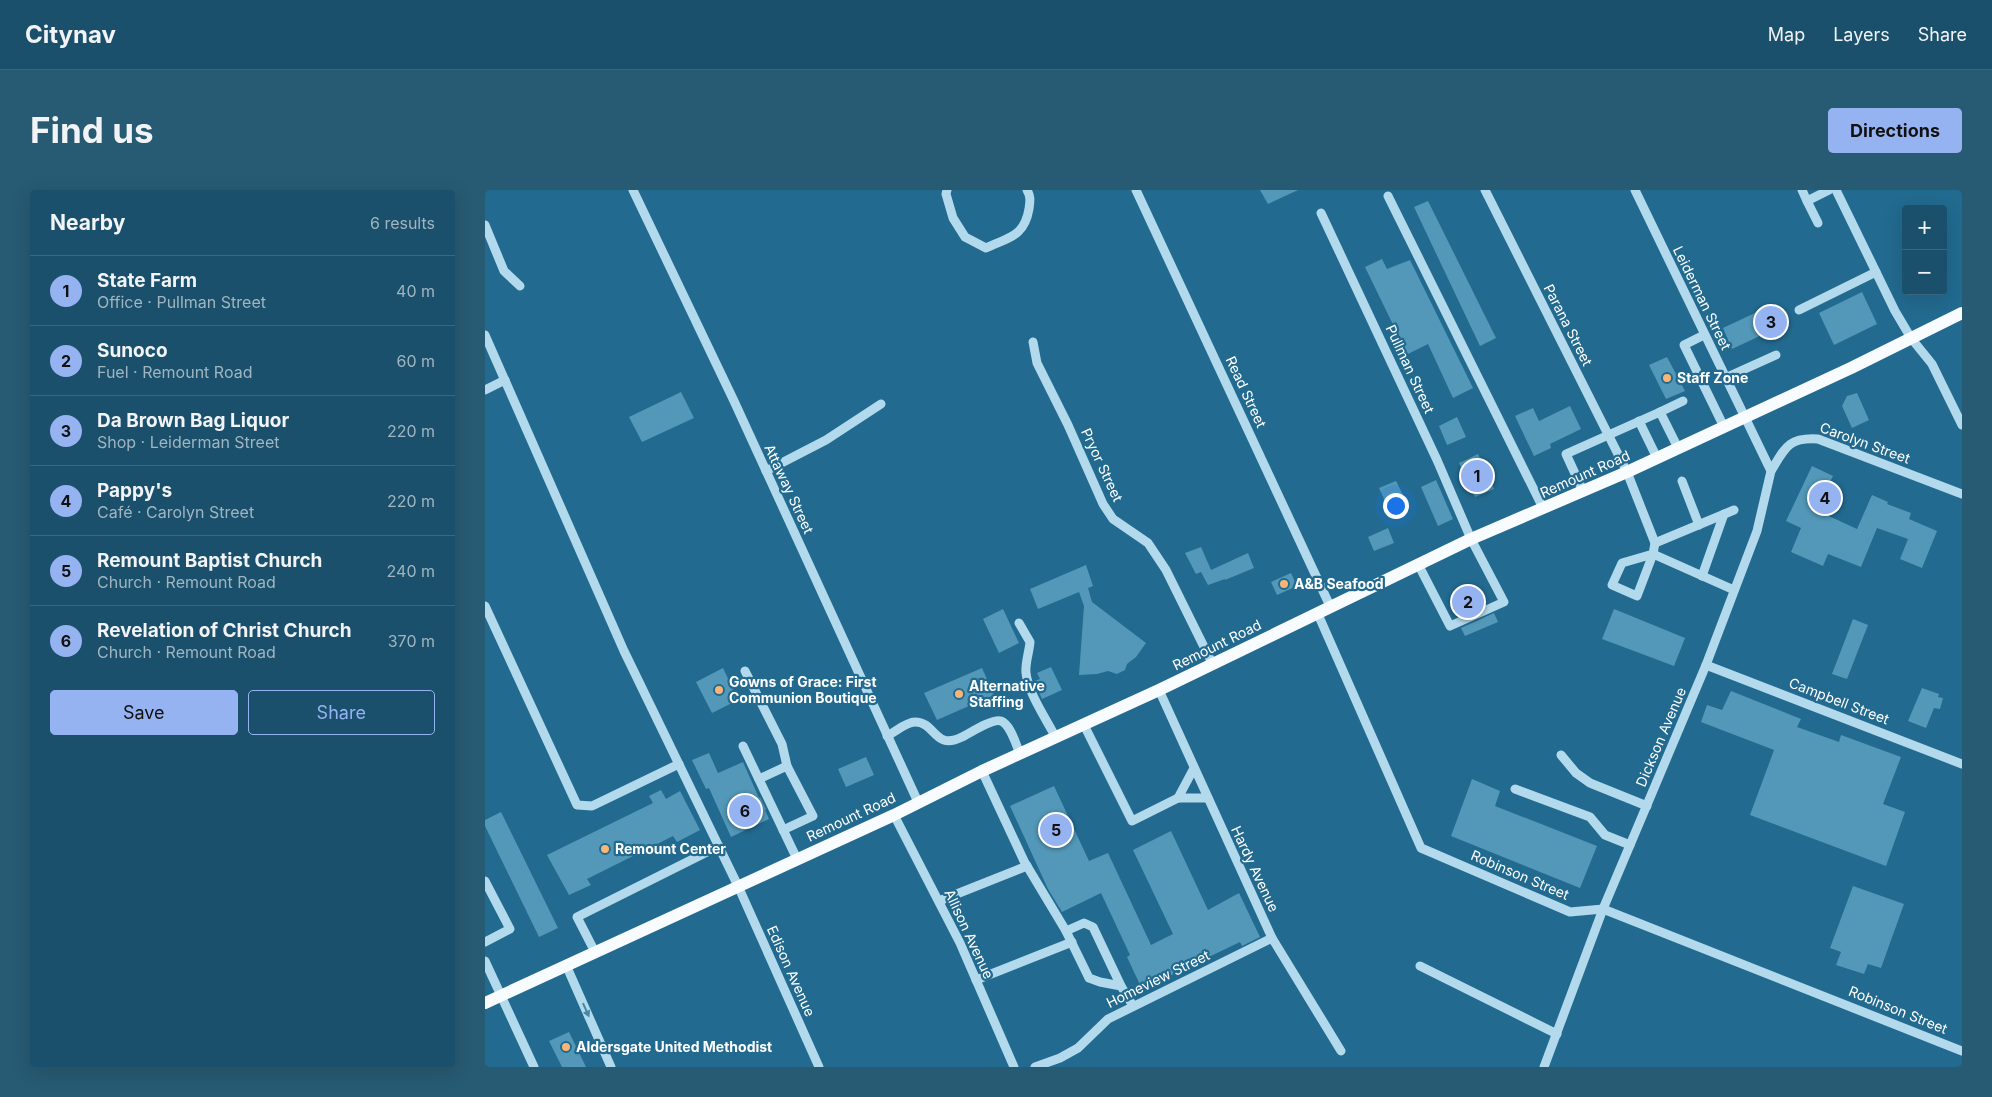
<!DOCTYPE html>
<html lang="en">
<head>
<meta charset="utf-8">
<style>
  body { margin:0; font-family:Inter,sans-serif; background:#275a73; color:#f1f3f6 }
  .controls { position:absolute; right:15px; top:15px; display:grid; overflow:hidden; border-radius:5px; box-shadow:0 5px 20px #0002 }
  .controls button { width:45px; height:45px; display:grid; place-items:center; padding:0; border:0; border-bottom:1px solid #38677e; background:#1a506b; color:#f1f3f6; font:25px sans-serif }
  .you { position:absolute; left:910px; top:315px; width:18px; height:18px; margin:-12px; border:4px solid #fff; border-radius:50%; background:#1a73e8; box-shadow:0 0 0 8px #1a73e833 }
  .badge { display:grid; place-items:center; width:32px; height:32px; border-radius:50%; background:#95b2f1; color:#111; font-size:16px; font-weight:700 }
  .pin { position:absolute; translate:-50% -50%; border:2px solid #fff; box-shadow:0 1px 5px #0006 }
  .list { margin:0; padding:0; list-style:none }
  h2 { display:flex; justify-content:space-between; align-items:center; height:65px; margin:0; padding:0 20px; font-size:21px }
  h2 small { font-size:16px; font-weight:400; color:#9fb5c1 }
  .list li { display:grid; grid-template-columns:32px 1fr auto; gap:15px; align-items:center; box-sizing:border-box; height:70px; padding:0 20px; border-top:1px solid #38677e }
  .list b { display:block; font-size:19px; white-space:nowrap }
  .list p { margin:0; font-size:16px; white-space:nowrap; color:#9fb5c1 }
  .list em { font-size:16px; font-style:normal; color:#9fb5c1 }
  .actions { display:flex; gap:10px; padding:15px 20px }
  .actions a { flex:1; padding:11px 0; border:1px solid #95b2f1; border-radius:5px; text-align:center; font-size:18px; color:#95b2f1 }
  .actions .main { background:#95b2f1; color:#111 }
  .map { position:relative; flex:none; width:1477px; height:877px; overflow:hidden; border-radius:5px }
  header { display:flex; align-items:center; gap:30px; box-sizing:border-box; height:70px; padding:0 25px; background:#1a506b; border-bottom:1px solid #38677e }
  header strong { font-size:24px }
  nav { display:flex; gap:28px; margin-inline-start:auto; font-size:18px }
  .intro { display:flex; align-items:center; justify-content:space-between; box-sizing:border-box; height:120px; padding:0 30px }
  h1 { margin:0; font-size:35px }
  .button { padding:12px 22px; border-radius:5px; background:#95b2f1; color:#111; font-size:18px; font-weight:700 }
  main { display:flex; gap:30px; padding:0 30px }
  aside { flex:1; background:#1a506b; border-radius:5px; box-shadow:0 5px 20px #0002 }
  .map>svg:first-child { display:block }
  .building { fill:#5398b9 }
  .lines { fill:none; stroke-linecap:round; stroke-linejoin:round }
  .minor { stroke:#b2d9ec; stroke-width:9 }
  .major { stroke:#f8fcff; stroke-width:12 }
  .oneway { fill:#4686a6 }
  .poi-dot { fill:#f8b575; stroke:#226a8f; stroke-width:2 }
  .labels { text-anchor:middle; stroke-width:4.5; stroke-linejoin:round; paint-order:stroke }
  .street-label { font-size:14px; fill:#fff; stroke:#226a8f }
  .poi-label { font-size:14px; font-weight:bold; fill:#fff; stroke:#226a8f; text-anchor:start }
</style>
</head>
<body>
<header>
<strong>Citynav</strong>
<nav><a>Map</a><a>Layers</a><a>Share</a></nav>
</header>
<div class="intro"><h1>Find us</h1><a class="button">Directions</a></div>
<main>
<aside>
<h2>Nearby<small>6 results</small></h2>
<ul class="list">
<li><span class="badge">1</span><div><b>State Farm</b><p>Office · Pullman Street</p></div><em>40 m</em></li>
<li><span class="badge">2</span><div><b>Sunoco</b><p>Fuel · Remount Road</p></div><em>60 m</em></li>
<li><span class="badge">3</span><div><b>Da Brown Bag Liquor</b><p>Shop · Leiderman Street</p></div><em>220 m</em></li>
<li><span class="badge">4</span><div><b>Pappy's</b><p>Café · Carolyn Street</p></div><em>220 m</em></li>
<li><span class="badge">5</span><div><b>Remount Baptist Church</b><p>Church · Remount Road</p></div><em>240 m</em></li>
<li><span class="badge">6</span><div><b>Revelation of Christ Church</b><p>Church · Remount Road</p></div><em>370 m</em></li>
</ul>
<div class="actions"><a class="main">Save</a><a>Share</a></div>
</aside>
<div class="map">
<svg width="1477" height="877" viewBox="0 0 1477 877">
  <rect width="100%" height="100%" fill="#226a8f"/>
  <g class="building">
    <polygon points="775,0 813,0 783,14"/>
    <polygon points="943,11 1011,148 995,156 929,17"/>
    <polygon points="897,69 902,79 925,70 988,198 968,208 943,154 923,164 918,164 912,150 915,149 880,77"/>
    <polygon points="1377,102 1392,134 1349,155 1334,123"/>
    <polygon points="1287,115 1296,136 1247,159 1238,138"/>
    <polygon points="1182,167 1200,201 1181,209 1164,175"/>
    <polygon points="196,202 209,228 157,252 144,227"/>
    <polygon points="1372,203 1384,230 1367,238 1357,216 1362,206"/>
    <polygon points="1085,216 1096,239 1065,254 1066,258 1049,266 1030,226 1048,218 1054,231"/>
    <polygon points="972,227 981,247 962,255 954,236"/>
    <polygon points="993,264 1009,299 990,307 974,273"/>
    <polygon points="1327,276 1348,286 1331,320 1372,339 1387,305 1403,312 1402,314 1426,323 1424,329 1452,341 1437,378 1415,369 1423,349 1392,338 1376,377 1343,364 1338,376 1306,362 1316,338 1301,331"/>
    <polygon points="951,290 968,329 953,336 936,297"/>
    <polygon points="911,291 918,305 901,313 894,298"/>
    <polygon points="903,338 909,353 889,361 883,347"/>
    <polygon points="716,357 726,380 763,363 769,378 740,390 740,389 723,395 716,382 711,384 700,363"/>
    <polygon points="601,375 608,396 603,398 607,412 661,453 651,467 642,474 640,480 632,484 623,481 612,484 594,485 599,416 594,402 553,419 545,399"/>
    <polygon points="806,383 812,396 792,405 786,392"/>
    <polygon points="518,419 534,453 514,463 498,429"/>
    <polygon points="1129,419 1200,448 1189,476 1117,449"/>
    <polygon points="1009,423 1013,432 980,446 976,438"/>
    <polygon points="1368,429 1383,435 1362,489 1347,484"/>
    <polygon points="566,477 577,500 557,509 549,491 555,489 552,483"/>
    <polygon points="238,478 253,510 227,523 211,492"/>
    <polygon points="497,478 509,505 452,530 439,503"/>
    <polygon points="1437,498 1454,504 1453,507 1458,508 1455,519 1449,518 1441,538 1423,531"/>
    <polygon points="1246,501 1316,529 1312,537 1354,552 1356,545 1416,567 1398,614 1420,622 1401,676 1265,625 1289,560 1216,532 1222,515 1237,520"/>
    <polygon points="224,563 233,583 258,572 274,608 275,607 281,619 280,620 284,629 246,647 224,598 221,599 207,570"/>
    <polygon points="381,567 389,585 361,597 353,579"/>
    <polygon points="987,589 1015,601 1010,616 1112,656 1095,698 966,646"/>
    <polygon points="569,596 604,671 623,663 666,755 688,744 648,660 686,641 723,720 754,703 775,747 757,756 755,752 657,799 642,767 645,765 616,703 577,722 563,699 525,616"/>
    <polygon points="176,600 181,609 195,601 215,640 192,652 188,646 102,689 106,695 84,705 62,665 168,613 164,606"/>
    <polygon points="16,622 73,738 54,747 0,636 0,630"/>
    <polygon points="1368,696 1419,714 1396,778 1383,774 1379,784 1351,775 1356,762 1345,758"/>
    <polygon points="84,842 101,877 77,877 64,851"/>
  </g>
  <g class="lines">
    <g class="minor">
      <polyline points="148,0 249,211 433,612"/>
      <path d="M462,0l-1,4 7,24 12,19 21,11c23,-11 38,-11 43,-39 1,-8 2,-12 -2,-19"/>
      <polyline points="651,0 845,416"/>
      <polyline points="1000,0 1142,282 1170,353 1168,364 1137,373 1127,395 1152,406 1168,364 1249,400"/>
      <polyline points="1317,0 1322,11 1344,0"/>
      <polyline points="1351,0 1410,121 1426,148 1447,174 1477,235"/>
      <polyline points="903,6 1058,318"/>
      <polyline points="1322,11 1333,33"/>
      <polyline points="836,23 952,270 986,349 1019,412 965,436 933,374"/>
      <polyline points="0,35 19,81 35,96"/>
      <polyline points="1314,120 1391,82"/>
      <polyline points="0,145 139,461 253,696 334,877"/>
      <polyline points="1219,145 1199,155 1239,237"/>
      <polyline points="548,152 552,173 583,235 618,314 628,329 663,353 681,380 727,473"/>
      <polyline points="1240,188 1291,165"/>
      <polyline points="0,200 20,190"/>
      <polyline points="1175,222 1198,211"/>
      <polyline points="1154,231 1172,268"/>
      <polyline points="281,281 341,250 396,214"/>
      <path d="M1286,281c14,-23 17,-34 47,-32l144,55"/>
      <polyline points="1197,291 1214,335"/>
      <polyline points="1098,301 1081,264 1175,222 1193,258"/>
      <polyline points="1170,353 1249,320"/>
      <polyline points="1217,386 1239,324"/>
      <polyline points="0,416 92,615 107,616 194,574"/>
      <polyline points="832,422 936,658 1085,722 1118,719 1477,861"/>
      <path d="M534,433l11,19c-1,11 -5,21 -4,31 2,20 21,47 30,65"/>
      <polyline points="1221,475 1477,574"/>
      <polyline points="260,481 297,554 302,576"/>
      <polyline points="674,500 787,748 856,861"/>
      <polyline points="599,535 647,631 693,608"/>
      <path d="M402,546c8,-4 19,-14 28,-14 21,0 19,29 47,15 8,-4 31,-19 39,-16 10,4 15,24 19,33"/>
      <polyline points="258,556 312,669"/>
      <polyline points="1076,565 1091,583 1105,593 1162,616"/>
      <polyline points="709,578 693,608 723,608"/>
      <polyline points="497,581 539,671 581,741 604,788 615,792 636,796 648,816"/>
      <polyline points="274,589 302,576 328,626 298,640"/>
      <polyline points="1030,599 1105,627 1120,645 1145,655"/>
      <polyline points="409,625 475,753 529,877"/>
      <polyline points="0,691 25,739 0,752"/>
      <polyline points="454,711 542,676"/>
      <polyline points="581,741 599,733 608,737 636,796"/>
      <polyline points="110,762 92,727 234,656"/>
      <polyline points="0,771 49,877"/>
      <polyline points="81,775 126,877"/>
      <polyline points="935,776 1072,844"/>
      <polyline points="491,790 587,752"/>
      <polyline points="550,877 575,868 593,858 623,829 787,748"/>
      <polyline points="1059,877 1118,719 1221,475 1272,341 1286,281 1150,0"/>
    </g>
    <polyline class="major" points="0,813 409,625 497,581 674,500 986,349 1142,282 1366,178 1477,123"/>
  </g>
  <defs><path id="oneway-solid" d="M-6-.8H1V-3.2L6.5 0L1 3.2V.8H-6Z" transform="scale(1.25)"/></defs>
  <use class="oneway" href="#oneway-solid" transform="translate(101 820) rotate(66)"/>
  <g class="poi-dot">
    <circle cx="1182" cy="188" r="5"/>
    <circle cx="799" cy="394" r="5"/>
    <circle cx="234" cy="500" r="5"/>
    <circle cx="474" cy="504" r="5"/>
    <circle cx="120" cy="659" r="5"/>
    <circle cx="81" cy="857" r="5"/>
  </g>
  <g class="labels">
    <g class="street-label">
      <text transform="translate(1217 108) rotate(64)" y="5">Leiderman Street</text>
      <text transform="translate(1083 135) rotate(63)" y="5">Parana Street</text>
      <text transform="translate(925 179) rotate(65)" y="5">Pullman Street</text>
      <text transform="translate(761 202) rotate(65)" y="5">Read Street</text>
      <text transform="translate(1380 253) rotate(20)" y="5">Carolyn Street</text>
      <text transform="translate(617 275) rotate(65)" y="5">Pryor Street</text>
      <text transform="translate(1100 284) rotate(-24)" y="5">Remount Road</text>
      <text transform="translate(304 299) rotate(65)" y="5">Attaway Street</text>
      <text transform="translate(732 455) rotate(-26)" y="5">Remount Road</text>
      <text transform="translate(1354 511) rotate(21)" y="5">Campbell Street</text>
      <text transform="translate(1176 547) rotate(-67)" y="5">Dickson Avenue</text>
      <text transform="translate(366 627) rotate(-25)" y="5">Remount Road</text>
      <text transform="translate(770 679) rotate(65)" y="5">Hardy Avenue</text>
      <text transform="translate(1035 685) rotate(23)" y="5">Robinson Street</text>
      <text transform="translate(484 744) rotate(65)" y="5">Allison Avenue</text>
      <text transform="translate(306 781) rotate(66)" y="5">Edison Avenue</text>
      <text transform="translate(673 789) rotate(-26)" y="5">Homeview Street</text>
      <text transform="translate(1413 820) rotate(22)" y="5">Robinson Street</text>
    </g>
    <g class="poi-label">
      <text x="1192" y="193">Staff Zone</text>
      <text x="809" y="399">A&amp;B Seafood</text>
      <text x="244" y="497">Gowns of Grace: First<tspan x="244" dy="16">Communion Boutique</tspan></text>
      <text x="484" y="501">Alternative<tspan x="484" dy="16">Staffing</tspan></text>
      <text x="130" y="664">Remount Center</text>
      <text x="91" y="862">Aldersgate United Methodist</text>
    </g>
  </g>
</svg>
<div class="controls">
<button>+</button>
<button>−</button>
</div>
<div class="you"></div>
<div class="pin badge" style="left:992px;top:286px">1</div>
<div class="pin badge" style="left:983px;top:412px">2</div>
<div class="pin badge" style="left:1286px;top:132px">3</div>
<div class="pin badge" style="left:1340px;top:308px">4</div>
<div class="pin badge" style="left:571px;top:640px">5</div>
<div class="pin badge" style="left:260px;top:621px">6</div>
</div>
</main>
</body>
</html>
